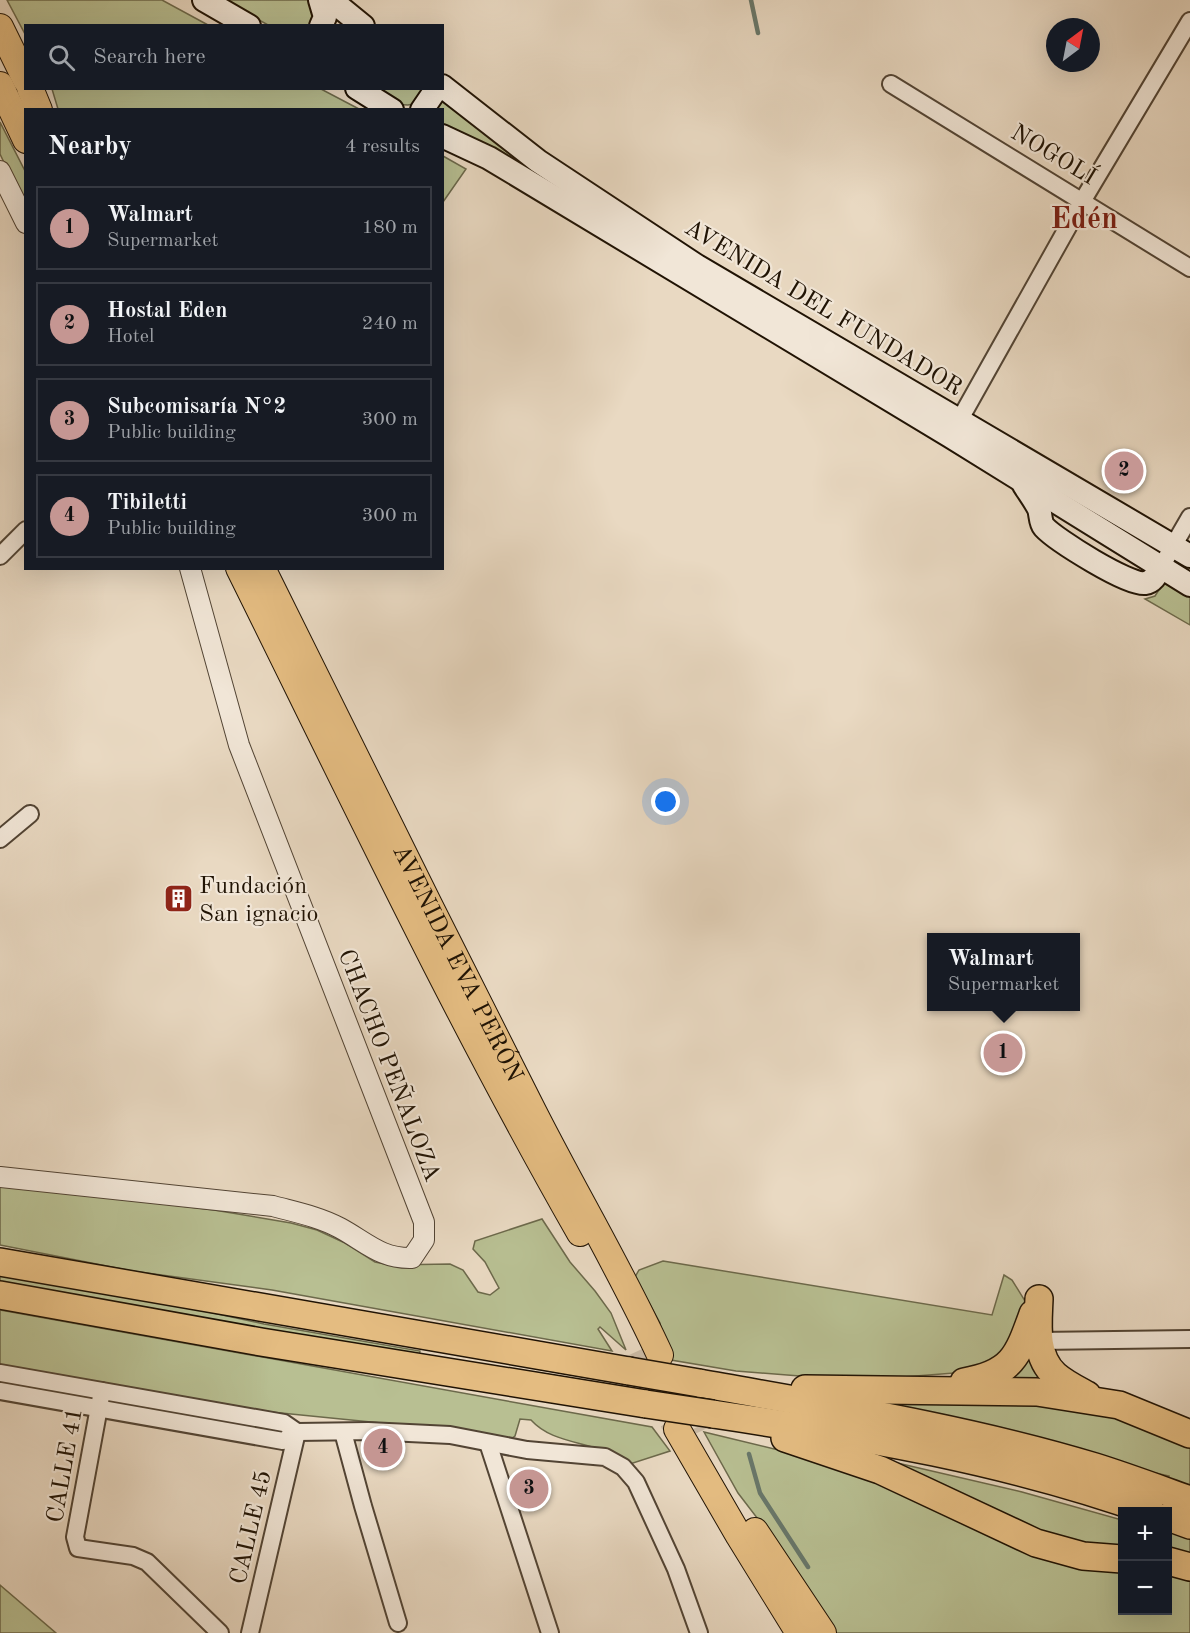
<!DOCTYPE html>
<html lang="en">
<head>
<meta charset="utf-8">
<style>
  body { margin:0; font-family:"Old Standard TT",serif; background:#20242c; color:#f1f3f6 }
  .controls { position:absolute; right:18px; bottom:18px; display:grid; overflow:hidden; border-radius:0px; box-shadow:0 6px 24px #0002 }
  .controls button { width:54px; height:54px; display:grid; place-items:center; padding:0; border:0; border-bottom:2px solid #363941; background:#171b24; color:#f1f3f6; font:30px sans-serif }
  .compass { position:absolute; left:1046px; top:18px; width:54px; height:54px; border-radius:50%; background:#171b24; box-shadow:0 6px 24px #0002; rotate:32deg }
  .you { position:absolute; left:666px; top:802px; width:21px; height:21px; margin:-15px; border:4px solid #fff; border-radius:50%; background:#1a73e8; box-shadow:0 0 0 9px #1a73e833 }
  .badge { display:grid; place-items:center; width:39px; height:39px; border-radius:50%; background:#c59692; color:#111; font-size:20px; font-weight:700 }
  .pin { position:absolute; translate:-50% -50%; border:3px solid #fff; box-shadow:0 2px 6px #0006 }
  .popup { position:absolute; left:927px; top:933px; width:153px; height:78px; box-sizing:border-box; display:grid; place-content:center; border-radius:0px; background:#171b24; filter:drop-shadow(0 2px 4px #0005); font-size:20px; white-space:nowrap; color:#9ea1a6 }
  .popup b { font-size:22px; color:#f1f3f6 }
  .popup::after { content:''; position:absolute; left:50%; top:100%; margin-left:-12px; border:12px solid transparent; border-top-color:#171b24 }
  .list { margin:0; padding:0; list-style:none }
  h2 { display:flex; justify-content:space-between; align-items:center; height:78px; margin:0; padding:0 24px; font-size:26px }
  h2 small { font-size:20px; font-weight:400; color:#9ea1a6 }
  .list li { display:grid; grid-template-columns:39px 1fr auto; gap:18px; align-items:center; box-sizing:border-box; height:84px; margin:0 12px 12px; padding:0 12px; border:2px solid #363941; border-radius:0px }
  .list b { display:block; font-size:22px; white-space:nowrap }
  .list p { margin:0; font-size:20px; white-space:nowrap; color:#9ea1a6 }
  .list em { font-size:20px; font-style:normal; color:#9ea1a6 }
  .icon { flex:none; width:33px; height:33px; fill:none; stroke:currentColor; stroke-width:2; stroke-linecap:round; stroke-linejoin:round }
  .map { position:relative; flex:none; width:1190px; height:1633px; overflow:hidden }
  .search { position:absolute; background:#171b24; box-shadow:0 6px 24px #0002; left:24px; top:24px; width:420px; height:66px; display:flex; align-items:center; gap:15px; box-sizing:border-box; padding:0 21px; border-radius:0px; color:#9ea1a6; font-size:22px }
  .panel { position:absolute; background:#171b24; box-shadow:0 6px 24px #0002; left:24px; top:108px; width:420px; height:462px; border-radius:0px }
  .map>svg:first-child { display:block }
  .green { fill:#b8bf92; stroke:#6c694b; stroke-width:1.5 }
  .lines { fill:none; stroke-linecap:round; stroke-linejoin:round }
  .stream { stroke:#68776a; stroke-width:4.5 }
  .primary-tunnel { stroke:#cbbba6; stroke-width:26; stroke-dasharray:26 13; stroke-linecap:butt }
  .minor-casing { stroke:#524434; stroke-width:20 }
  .tertiary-casing { stroke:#524434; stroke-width:22 }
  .secondary-casing { stroke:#201304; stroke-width:26 }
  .primary-casing { stroke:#201304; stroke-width:28 }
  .trunk-casing { stroke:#201304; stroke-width:30 }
  .minor { stroke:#f1e6d7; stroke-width:16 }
  .tertiary { stroke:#f1e6d7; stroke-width:20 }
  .secondary { stroke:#f1e6d7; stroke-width:22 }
  .primary { stroke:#e4bc81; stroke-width:26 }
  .trunk { stroke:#e4bc81; stroke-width:27 }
  .trunk-bridge-casing { stroke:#201304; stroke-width:30; stroke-linecap:butt }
  .trunk-bridge { stroke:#e4bc81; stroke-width:27 }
  .labels { text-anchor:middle; stroke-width:4.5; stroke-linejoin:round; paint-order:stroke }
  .street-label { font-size:24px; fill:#201304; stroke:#f1e6d7 }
  .poi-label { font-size:24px; fill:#201304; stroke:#f1e6d7; text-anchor:start }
  .district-label { font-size:30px; font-weight:bold; fill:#7a1f14; stroke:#f1e6d7 }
</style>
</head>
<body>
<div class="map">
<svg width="1190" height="1633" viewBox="0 0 1190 1633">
  <rect width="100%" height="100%" fill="#e9d9c2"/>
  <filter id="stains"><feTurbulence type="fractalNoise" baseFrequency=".00333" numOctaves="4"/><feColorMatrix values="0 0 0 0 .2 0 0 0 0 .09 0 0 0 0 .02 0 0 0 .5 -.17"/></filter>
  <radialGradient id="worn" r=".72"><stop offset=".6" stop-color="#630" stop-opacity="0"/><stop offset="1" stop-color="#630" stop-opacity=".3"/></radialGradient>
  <g class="green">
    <polygon points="7,0 162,0 208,25 26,26 25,34"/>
    <polygon points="224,0 314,0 316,3 311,25 268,25"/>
    <polygon points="52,89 321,89 359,109 58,109"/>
    <path d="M372,89h49l2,3 -3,10c-18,9 -32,-4 -48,-13z"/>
    <polygon points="439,96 521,163 443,125 442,110 430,110"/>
    <polygon points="0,122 25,171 25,207 0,154"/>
    <polygon points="443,156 466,169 443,202"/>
    <polygon points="1164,582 1190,597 1190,625 1145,599 1155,596"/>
    <polygon points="0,1184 214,1210 291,1223 317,1230 345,1243 375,1262 390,1265 450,1264 463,1270 478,1292 490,1295 499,1288 485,1262 473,1249 475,1241 542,1219 570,1262 595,1291 611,1313 626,1350 600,1327 598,1329 612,1351 272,1290 132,1271 0,1245"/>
    <polygon points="663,1261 992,1315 1004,1275 1012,1280 1030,1309 1016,1347 980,1371 890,1378 825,1378 736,1371 671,1360 663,1339 660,1323 635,1277 639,1270"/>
    <polygon points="0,1271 115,1292 264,1324 420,1351 418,1361 0,1287"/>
    <path d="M0,1310l652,117 18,24 -40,13c-8,-5 -17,-10 -26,-13 -25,-10 -54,-10 -73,-31l-11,-1 -5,17 -7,5 -67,-12 -170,-17 -271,-47z"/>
    <polygon points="1027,1352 1049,1380 1005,1379"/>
    <polygon points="814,1396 1062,1401 1190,1439 1190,1561 1168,1556 1168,1512 1157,1511 1169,1476"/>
    <polygon points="117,1401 287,1428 286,1432 117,1404"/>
    <polygon points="704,1432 799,1455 1122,1570 1122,1610 1168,1610 1168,1572 1190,1574 1190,1633 835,1633 784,1553 738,1493"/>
    <polygon points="893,1462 1022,1492 1122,1520 1122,1553 1076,1548"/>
    <polygon points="0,1585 56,1633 0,1633"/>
  </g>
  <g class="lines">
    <g class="stream">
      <polyline points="751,0 758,33"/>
      <polyline points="749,1454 760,1493 808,1567"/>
    </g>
    <g class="primary-tunnel">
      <polyline points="640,1350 674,1424"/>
      <polyline points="678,1393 697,1433"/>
    </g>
    <defs>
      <g id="minor">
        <polyline points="891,84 1190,268"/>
        <polyline points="955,428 1083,200 1190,21"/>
        <polyline points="0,556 26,530"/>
        <polyline points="1161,567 1190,517"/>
        <polyline points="0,839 30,814"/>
        <polyline points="1039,1341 1190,1339"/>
        <polyline points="0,1373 284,1423 297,1432"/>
        <polyline points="0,1391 283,1441 297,1432 368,1431 450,1435 527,1450 605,1457 623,1467 636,1482 676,1569 699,1633"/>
        <polyline points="102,1391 75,1537 78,1548 133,1556 147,1562 220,1633"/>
        <polyline points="343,1432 363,1506 398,1623"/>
        <polyline points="488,1443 550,1633"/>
        <polyline points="250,1633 297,1432"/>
      </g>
      <g id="tertiary">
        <polyline points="0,171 26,223"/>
        <path d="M0,1177l273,29c22,6 47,11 67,22 26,14 41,31 72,30l12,-18v-18l-185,-477 -49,-177"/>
      </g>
      <g id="secondary">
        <polyline points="204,0 249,26"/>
        <polyline points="320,0 325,17 321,26"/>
        <polyline points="331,0 363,26"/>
        <polyline points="442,86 538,161 697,266 1190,556"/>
        <polyline points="357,88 392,110"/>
        <polyline points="422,110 437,88"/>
        <polyline points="442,136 489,158 950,436 1190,585"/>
        <path d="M1024,485c5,8 11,16 15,24 2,6 1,13 5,18 12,13 85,59 101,56 8,-1 12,-9 16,-16"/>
      </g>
      <g id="primary">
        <polyline points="0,27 26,80"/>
        <polyline points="0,85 26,140"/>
        <polyline points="30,88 39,110"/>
        <path d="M239,568c111,224 217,448 341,665"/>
        <path id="s1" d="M262,568c88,178 176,356 266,533 43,86 92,167 132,254"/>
        <polyline points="677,1429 739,1536 799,1633"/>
        <polyline points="755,1531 823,1633"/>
      </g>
      <g id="trunk">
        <polyline points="0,1262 629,1371"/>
        <polyline points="0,1295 261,1342 646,1404"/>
        <path d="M1039,1299c-1,25 -5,57 16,76 9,8 21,14 32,20"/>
        <path d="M964,1382c48,-8 54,-26 69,-68"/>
        <path d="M699,1383c133,24 267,45 396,84 32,10 64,22 95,33"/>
        <polyline points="805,1389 1037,1392 1119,1405 1190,1434"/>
        <path d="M713,1414c148,22 296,47 438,98"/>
        <polyline points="785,1438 880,1470 1036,1543 1083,1556 1122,1559"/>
        <polyline points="1168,1517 1190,1525"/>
        <polyline points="1168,1561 1190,1567"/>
      </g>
    </defs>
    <use href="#minor" class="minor-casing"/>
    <use href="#tertiary" class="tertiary-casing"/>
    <use href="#secondary" class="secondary-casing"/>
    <use href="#primary" class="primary-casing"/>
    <use href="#trunk" class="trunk-casing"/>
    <use href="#minor" class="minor"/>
    <use href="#tertiary" class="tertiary"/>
    <use href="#secondary" class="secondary"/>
    <use href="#primary" class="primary"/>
    <use href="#trunk" class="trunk"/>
    <defs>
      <g id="trunk-bridge">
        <polyline points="629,1371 699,1383"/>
        <polyline points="646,1404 713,1414"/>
      </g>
    </defs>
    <use href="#trunk-bridge" class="trunk-bridge-casing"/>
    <use href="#trunk-bridge" class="trunk-bridge"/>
  </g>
  <defs>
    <symbol id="building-square" viewBox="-11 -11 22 22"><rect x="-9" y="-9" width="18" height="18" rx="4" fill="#8f2418" stroke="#f1e6d7"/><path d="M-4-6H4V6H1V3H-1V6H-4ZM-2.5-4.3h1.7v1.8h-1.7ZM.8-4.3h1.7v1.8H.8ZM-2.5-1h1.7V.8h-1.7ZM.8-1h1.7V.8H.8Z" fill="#fff"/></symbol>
  </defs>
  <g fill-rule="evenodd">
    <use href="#building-square" x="162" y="882" width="33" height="33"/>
  </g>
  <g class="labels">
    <g class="street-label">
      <text transform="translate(1054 154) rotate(31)" y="8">NOGOLÍ</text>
      <text transform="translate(824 307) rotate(31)" y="8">AVENIDA DEL FUNDADOR</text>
      <text dy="8" stroke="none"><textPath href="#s1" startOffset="441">AVENIDA EVA PERÓN</textPath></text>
      <text transform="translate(390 1065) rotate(69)" y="8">CHACHO PEÑALOZA</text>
      <text transform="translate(64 1465) rotate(-80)" y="8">CALLE 41</text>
      <text transform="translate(250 1527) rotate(-77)" y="8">CALLE 45</text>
    </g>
    <g class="poi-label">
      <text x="199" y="893">Fundación<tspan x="199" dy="28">San ignacio</tspan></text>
    </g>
    <g class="district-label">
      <text x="1084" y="228">Edén</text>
    </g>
  </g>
  <rect width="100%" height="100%" filter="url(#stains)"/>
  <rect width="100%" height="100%" fill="url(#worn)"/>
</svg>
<div class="controls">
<button>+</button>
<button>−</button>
</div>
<svg class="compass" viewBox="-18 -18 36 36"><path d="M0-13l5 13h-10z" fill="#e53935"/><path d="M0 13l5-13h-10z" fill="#9ea1a6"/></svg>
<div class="you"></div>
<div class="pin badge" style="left:1003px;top:1053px">1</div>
<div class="popup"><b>Walmart</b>Supermarket</div>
<div class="pin badge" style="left:1124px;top:471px">2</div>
<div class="pin badge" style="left:529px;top:1489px">3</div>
<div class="pin badge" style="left:383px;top:1448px">4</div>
<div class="search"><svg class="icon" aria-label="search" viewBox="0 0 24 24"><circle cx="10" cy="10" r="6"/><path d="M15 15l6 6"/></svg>Search here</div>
<section class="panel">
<h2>Nearby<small>4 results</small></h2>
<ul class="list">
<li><span class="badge">1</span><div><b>Walmart</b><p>Supermarket</p></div><em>180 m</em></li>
<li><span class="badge">2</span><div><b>Hostal Eden</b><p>Hotel</p></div><em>240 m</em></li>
<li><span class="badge">3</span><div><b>Subcomisaría N°2</b><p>Public building</p></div><em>300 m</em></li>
<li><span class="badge">4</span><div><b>Tibiletti</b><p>Public building</p></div><em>300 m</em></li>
</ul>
</section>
</div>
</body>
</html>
